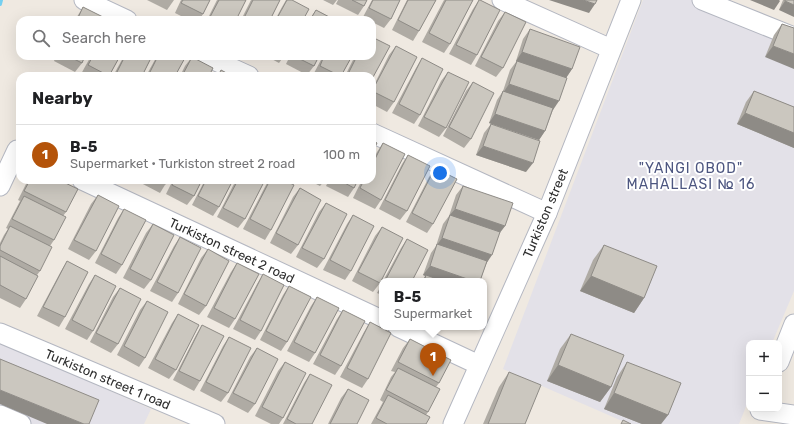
<!DOCTYPE html>
<html lang="en">
<head>
<meta charset="utf-8">
<style>
  body { margin:0; font-family:Rubik,sans-serif; background:#f2f2f2; color:#202124 }
  .controls { position:absolute; right:12px; bottom:12px; display:grid; overflow:hidden; border-radius:8px; box-shadow:0 4px 16px #0002 }
  .controls button { width:36px; height:36px; display:grid; place-items:center; padding:0; border:0; border-bottom:1px solid #e0e0e0; background:#fff; color:#202124; font:20px sans-serif }
  .you { position:absolute; left:440px; top:173px; width:14px; height:14px; margin:-10px; border:3px solid #fff; border-radius:50%; background:#1a73e8; box-shadow:0 0 0 6px #1a73e833 }
  .badge { display:grid; place-items:center; width:26px; height:26px; border-radius:50%; background:#b45309; color:#fff; font-size:13px; font-weight:700 }
  .pin { position:absolute; translate:-50% -33px; filter:drop-shadow(0 1px 2px #0008) }
  .pin::after { content:''; position:absolute; top:21px; width:14px; height:12px; background:inherit; clip-path:polygon(0 0,100% 0,50% 100%) }
  .popup { position:absolute; left:379px; top:278px; width:108px; height:52px; box-sizing:border-box; display:grid; place-content:center; border-radius:8px; background:#fff; filter:drop-shadow(0 1px 3px #0005); font-size:13px; white-space:nowrap; color:#757577 }
  .popup b { font-size:15px; color:#202124 }
  .popup::after { content:''; position:absolute; left:50%; top:100%; margin-left:-8px; border:8px solid transparent; border-top-color:#fff }
  .list { margin:0; padding:0; list-style:none }
  h2 { display:flex; justify-content:space-between; align-items:center; height:52px; margin:0; padding:0 16px; font-size:17px }
  h2 small { font-size:13px; font-weight:400; color:#757577 }
  .list li { display:grid; grid-template-columns:26px 1fr auto; gap:12px; align-items:center; box-sizing:border-box; height:60px; padding:0 16px; border-top:1px solid #e0e0e0 }
  .list b { display:block; font-size:15px; white-space:nowrap }
  .list p { margin:0; font-size:13px; white-space:nowrap; color:#757577 }
  .list em { font-size:13px; font-style:normal; color:#757577 }
  .icon { flex:none; width:22px; height:22px; fill:none; stroke:currentColor; stroke-width:2; stroke-linecap:round; stroke-linejoin:round }
  .map { position:relative; flex:none; width:794px; height:424px; overflow:hidden }
  .search { position:absolute; background:#fff; box-shadow:0 4px 16px #0002; left:16px; top:16px; width:360px; height:44px; display:flex; align-items:center; gap:10px; box-sizing:border-box; padding:0 14px; border-radius:12px; color:#757577; font-size:15px }
  .panel { position:absolute; background:#fff; box-shadow:0 4px 16px #0002; left:16px; top:72px; width:360px; height:112px; border-radius:12px }
  .map>svg:first-child { display:block }
  .industrial { fill:#e3e1e8 }
  .lines { fill:none; stroke-linecap:round; stroke-linejoin:round }
  .stream { stroke:#75cff0; stroke-width:4 }
  .minor-casing { stroke:#b4b7c1; stroke-width:21 }
  .minor { stroke:#fff; stroke-width:19 }
  .wall { fill:#afaba4 }
  .shaded-wall { fill:#8e8b86 }
  .building { fill:#cbc7bf; stroke:#8e8b86 }
  .labels { text-anchor:middle; stroke-width:4; stroke-linejoin:round; paint-order:stroke }
  .street-label { font-size:13px; fill:#2e2e2e; stroke:#fff }
  .neighbourhood-label { font-size:14px; letter-spacing:1px; fill:#4d5680; stroke:#fff }
</style>
</head>
<body>
<div class="map">
<svg width="794" height="424" viewBox="0 0 794 424">
  <rect width="100%" height="100%" fill="#efe9e1"/>
  <g class="industrial">
    <polygon points="643,0 698,0 794,38 794,291 772,343 749,343 749,399 739,424 629,424 503,369"/>
    <polygon points="0,342 151,409 144,424 0,424"/>
  </g>
  <g class="lines">
    <polyline class="stream" points="0,4 1,0"/>
    <defs>
      <g id="minor">
        <polyline points="84,0 127,20"/>
        <polyline points="502,0 611,49"/>
        <polyline points="702,0 794,37"/>
        <polyline points="205,56 249,76"/>
        <polyline points="372,133 547,213"/>
        <polyline points="82,180 382,320"/>
        <polyline points="0,186 17,150 20,151"/>
        <polyline points="398,327 479,365"/>
        <polyline points="0,333 215,424"/>
        <polyline points="779,362 794,324"/>
        <polyline points="760,410 794,415"/>
        <polyline points="0,415 21,424"/>
        <polyline points="453,424 547,213 631,0"/>
      </g>
    </defs>
    <use href="#minor" class="minor-casing"/>
    <use href="#minor" class="minor"/>
  </g>
  <g class="wall">
    <polygon points="147,0 174,0 167,10"/>
    <polygon points="181,0 210,0 203,14 199,20 189,20 175,13"/>
    <polygon points="217,0 246,0 236,20 207,20"/>
    <polygon points="251,0 280,0 270,20 241,20"/>
    <polygon points="286,0 292,0 303,20 275,20 282,7"/>
    <polygon points="323,0 337,0 333,5"/>
    <polygon points="338,0 367,0 364,6 358,15 336,4"/>
    <polygon points="372,0 400,0 391,19 384,28 372,22 372,20 369,20 363,17"/>
    <polygon points="407,0 436,0 419,31 413,41 392,30"/>
    <polygon points="444,0 473,0 450,44 444,53 422,42"/>
    <polygon points="479,0 477,55 471,65 449,54 473,9"/>
    <polygon points="783,0 794,0 779,10"/>
    <polygon points="83,7 104,20 75,20"/>
    <polygon points="316,10 335,20 309,20"/>
    <polygon points="505,12 503,68 496,77 475,66 498,21"/>
    <polygon points="782,24 794,28 765,57 774,35"/>
    <polygon points="530,29 572,69 566,78 553,110 545,131 539,140 489,123 497,100 503,91 510,70 516,62 516,61 523,39"/>
    <polygon points="396,46 394,102 387,112 372,104 372,89 389,55"/>
    <polygon points="56,56 85,56 82,63 75,72 54,61"/>
    <polygon points="91,56 120,56 109,76 84,76 81,74"/>
    <polygon points="124,56 152,56 142,76 113,76"/>
    <polygon points="157,56 186,56 175,76 146,76"/>
    <polygon points="266,56 284,56 279,63"/>
    <polygon points="290,56 319,56 314,66 307,75 286,64"/>
    <polygon points="323,56 352,56 341,76 316,76 313,75"/>
    <polygon points="355,56 372,56 372,76 345,76"/>
    <polygon points="192,57 209,76 180,76 185,66"/>
    <polygon points="422,58 420,115 414,124 392,113 416,68"/>
    <polygon points="448,72 446,128 439,137 418,126 441,81"/>
    <polygon points="473,82 471,139 464,148 443,136 466,91"/>
    <polygon points="754,91 794,107 794,148 737,124 746,102"/>
    <polygon points="491,124 526,172 476,155 484,133"/>
    <polygon points="383,143 381,200 375,209 353,198 362,180 372,180 372,162 377,152"/>
    <polygon points="408,155 407,211 400,220 379,209 402,164"/>
    <polygon points="435,168 433,224 427,233 406,222 429,177"/>
    <polygon points="28,180 59,180 66,212 63,216 54,240 50,246 40,271 37,275 26,299 20,308 0,298 0,243 4,235 8,229 6,228 20,201 18,200"/>
    <polygon points="139,180 168,180 160,193 139,182"/>
    <polygon points="173,180 202,180 194,196 187,205 166,194"/>
    <polygon points="205,180 233,180 219,207 213,216 192,205"/>
    <polygon points="236,180 265,180 245,219 238,228 217,217"/>
    <polygon points="269,180 284,180 271,230 265,240 243,229 267,183"/>
    <polygon points="308,180 325,180 320,186"/>
    <polygon points="329,180 358,180 354,188 348,197 326,186"/>
    <polygon points="463,186 505,226 499,234 487,262 480,281 422,281 425,276 423,275 431,253 436,246 443,224 449,216 456,195"/>
    <polygon points="300,188 298,245 291,254 270,243 293,197"/>
    <polygon points="98,195 96,251 89,260 68,249 91,204"/>
    <polygon points="326,203 324,259 317,268 296,257 319,212"/>
    <polygon points="124,209 122,265 116,274 95,263 118,218"/>
    <polygon points="353,215 351,271 345,280 323,270 347,224"/>
    <polygon points="153,224 151,280 144,289 123,278 146,233"/>
    <polygon points="382,227 380,283 373,292 352,281 375,236"/>
    <polygon points="180,237 178,293 172,302 150,291 174,246"/>
    <polygon points="407,239 412,281 383,281 401,248"/>
    <polygon points="604,245 644,298 634,313 580,291 593,260"/>
    <polygon points="208,249 206,306 199,315 178,304 201,258"/>
    <polygon points="67,261 65,317 59,327 37,316 61,271"/>
    <polygon points="237,263 235,319 229,328 207,317 231,272"/>
    <polygon points="263,274 261,331 255,340 233,329 257,284"/>
    <polygon points="95,275 93,331 87,340 65,329 89,284"/>
    <polygon points="382,284 382,295 377,293"/>
    <polygon points="289,286 287,342 281,351 260,340 283,295"/>
    <polygon points="120,288 118,344 111,353 90,342 113,297"/>
    <polygon points="317,297 315,353 309,362 287,351 311,306"/>
    <polygon points="147,301 145,358 139,367 117,355 140,310"/>
    <polygon points="343,310 341,366 335,375 313,364 337,319"/>
    <polygon points="178,314 176,370 169,379 148,368 172,323"/>
    <polygon points="370,322 368,379 362,388 340,377 364,332"/>
    <polygon points="202,325 200,381 194,391 173,380 196,335"/>
    <polygon points="571,334 611,387 600,402 547,381 560,349"/>
    <polygon points="229,337 228,393 221,402 200,391 223,346"/>
    <polygon points="410,339 439,383 436,387 428,412 426,415 426,424 371,424 383,402 380,400 391,377 395,372 391,371 403,348"/>
    <polygon points="257,348 255,404 248,413 227,402 250,357"/>
    <polygon points="285,362 283,418 279,424 271,424 255,416 278,371"/>
    <polygon points="627,362 668,415 661,424 642,424 604,409 617,377"/>
    <polygon points="509,372 525,424 483,424 499,387"/>
    <polygon points="310,374 312,424 283,424 304,383"/>
    <polygon points="348,389 357,424 328,424 341,398"/>
  </g>
  <g class="shaded-wall">
    <polygon points="549,0 583,0 595,4 589,13"/>
    <polygon points="750,0 779,0 780,1 774,10"/>
    <polygon points="785,1 794,5 794,17 779,10"/>
    <polygon points="773,46 794,54 794,69 765,57"/>
    <polygon points="522,52 572,69 566,78 516,61"/>
    <polygon points="509,84 559,101 553,110 503,93"/>
    <polygon points="745,113 794,133 794,148 737,124"/>
    <polygon points="495,114 545,131 539,140 489,123"/>
    <polygon points="483,146 533,163 526,172 476,155"/>
    <polygon points="455,209 505,226 498,235 449,216"/>
    <polygon points="442,238 492,255 486,264 437,245"/>
    <polygon points="430,266 473,281 440,281 423,275"/>
    <polygon points="591,276 644,298 634,313 580,291"/>
    <polygon points="558,365 611,387 600,402 547,381"/>
    <polygon points="0,390 84,424 47,424 0,404"/>
    <polygon points="614,393 668,415 661,424 642,424 604,409"/>
  </g>
  <g class="building">
    <polygon points="183,0 210,0 203,14 181,3"/>
    <polygon points="219,0 246,0 236,20 217,20 210,17"/>
    <polygon points="253,0 280,0 270,20 243,20"/>
    <polygon points="287,0 292,0 309,9 303,20 276,20"/>
    <polygon points="352,0 367,0 364,6"/>
    <polygon points="373,0 400,0 391,19 369,8"/>
    <polygon points="408,0 436,0 419,31 398,20"/>
    <polygon points="446,0 473,0 450,44 429,33"/>
    <polygon points="479,0 480,0 500,10 477,55 456,45"/>
    <polygon points="583,0 597,0 595,4"/>
    <polygon points="785,0 794,0 794,5 785,1"/>
    <polygon points="83,7 105,18 104,20 77,20"/>
    <polygon points="316,10 335,20 310,20"/>
    <polygon points="505,12 526,22 503,68 481,57"/>
    <polygon points="782,24 794,28 794,54 773,46"/>
    <polygon points="530,29 580,47 572,69 522,52"/>
    <polygon points="372,37 390,46 372,79 372,76 347,76 357,56 372,56"/>
    <polygon points="396,46 417,57 394,102 372,91"/>
    <polygon points="68,56 85,56 82,63"/>
    <polygon points="93,56 120,56 109,76 88,65"/>
    <polygon points="125,56 152,56 142,76 115,76"/>
    <polygon points="158,56 186,56 175,76 148,76"/>
    <polygon points="294,56 319,56 314,66"/>
    <polygon points="324,56 352,56 341,76 340,76 320,66"/>
    <polygon points="192,57 213,68 209,76 182,76"/>
    <polygon points="422,58 443,69 420,115 399,104"/>
    <polygon points="517,61 567,78 559,101 509,84"/>
    <polygon points="221,70 232,76 218,76"/>
    <polygon points="448,72 469,82 446,128 424,117"/>
    <polygon points="473,82 494,93 471,139 449,127"/>
    <polygon points="503,91 553,108 545,131 495,114"/>
    <polygon points="754,91 794,107 794,133 745,113"/>
    <polygon points="491,124 540,141 533,163 483,146"/>
    <polygon points="372,140 377,143 372,153"/>
    <polygon points="383,143 405,154 381,200 360,188 364,180 372,180 372,165"/>
    <polygon points="408,155 430,166 407,211 385,200"/>
    <polygon points="435,168 457,179 433,224 412,213"/>
    <polygon points="30,180 59,180 78,189 66,212 24,191"/>
    <polygon points="159,180 168,180 166,184"/>
    <polygon points="175,180 202,180 194,196 172,185"/>
    <polygon points="206,180 233,180 219,207 198,196"/>
    <polygon points="238,180 265,180 245,219 223,208"/>
    <polygon points="270,180 284,180 294,185 271,230 250,219"/>
    <polygon points="339,180 358,180 354,188"/>
    <polygon points="463,186 513,203 505,226 455,209"/>
    <polygon points="300,188 321,200 298,245 276,233"/>
    <polygon points="98,195 119,206 96,251 74,240"/>
    <polygon points="24,196 66,217 54,240 12,219"/>
    <polygon points="326,203 347,214 324,259 302,248"/>
    <polygon points="124,209 146,220 122,265 101,254"/>
    <polygon points="353,215 374,226 351,271 330,260"/>
    <polygon points="450,215 500,232 492,255 442,238"/>
    <polygon points="153,224 174,235 151,280 130,269"/>
    <polygon points="10,226 52,247 40,271 0,250 0,246"/>
    <polygon points="382,227 403,238 380,283 358,272"/>
    <polygon points="180,237 201,248 178,293 157,282"/>
    <polygon points="407,239 428,250 412,281 385,281"/>
    <polygon points="437,244 487,261 480,281 473,281 430,266"/>
    <polygon points="604,245 657,266 644,298 591,276"/>
    <polygon points="208,249 229,261 206,306 184,294"/>
    <polygon points="0,256 38,276 26,299 0,285"/>
    <polygon points="67,261 88,272 65,317 43,307"/>
    <polygon points="237,263 259,274 235,319 214,308"/>
    <polygon points="263,274 284,285 261,331 240,320"/>
    <polygon points="95,275 116,286 93,331 72,320"/>
    <polygon points="426,275 443,281 424,281"/>
    <polygon points="289,286 311,297 287,342 266,331"/>
    <polygon points="120,288 141,299 118,344 96,333"/>
    <polygon points="317,297 339,308 315,353 294,342"/>
    <polygon points="147,301 168,312 145,358 124,346"/>
    <polygon points="343,310 365,321 341,366 320,355"/>
    <polygon points="178,314 199,325 176,370 155,359"/>
    <polygon points="370,322 391,333 368,379 347,368"/>
    <polygon points="202,325 224,336 200,381 179,371"/>
    <polygon points="571,334 624,355 611,387 558,365"/>
    <polygon points="229,337 251,348 228,393 206,382"/>
    <polygon points="410,339 451,360 439,383 398,362"/>
    <polygon points="257,348 278,359 255,404 233,393"/>
    <polygon points="0,359 99,400 89,424 84,424 0,390"/>
    <polygon points="285,362 306,373 283,418 262,407"/>
    <polygon points="627,362 681,383 668,415 614,393"/>
    <polygon points="398,368 440,389 428,412 386,390"/>
    <polygon points="509,372 541,385 525,424 488,424"/>
    <polygon points="310,374 332,385 312,424 296,424 287,419"/>
    <polygon points="348,389 369,400 357,424 330,424"/>
    <polygon points="388,395 430,417 426,424 387,424 376,418"/>
    <polygon points="623,420 631,424 621,424"/>
  </g>
  <g class="labels">
    <g class="street-label">
      <text transform="translate(545 213) rotate(-67)" y="5">Turkiston street</text>
      <text transform="translate(232 250) rotate(25)" y="5">Turkiston street 2 road</text>
      <text transform="translate(108 379) rotate(23)" y="5">Turkiston street 1 road</text>
    </g>
    <g class="neighbourhood-label">
      <text x="691" y="173">"YANGI OBOD"<tspan x="691" dy="16">MAHALLASI № 16</tspan></text>
    </g>
  </g>
</svg>
<div class="controls">
<button>+</button>
<button>−</button>
</div>
<div class="you"></div>
<div class="pin badge" style="left:433px;top:376px">1</div>
<div class="popup"><b>В-5</b>Supermarket</div>
<div class="search"><svg class="icon" aria-label="search" viewBox="0 0 24 24"><circle cx="10" cy="10" r="6"/><path d="M15 15l6 6"/></svg>Search here</div>
<section class="panel">
<h2>Nearby<small></small></h2>
<ul class="list">
<li><span class="badge">1</span><div><b>В-5</b><p>Supermarket · Turkiston street 2 road</p></div><em>100 m</em></li>
</ul>
</section>
</div>
</body>
</html>
